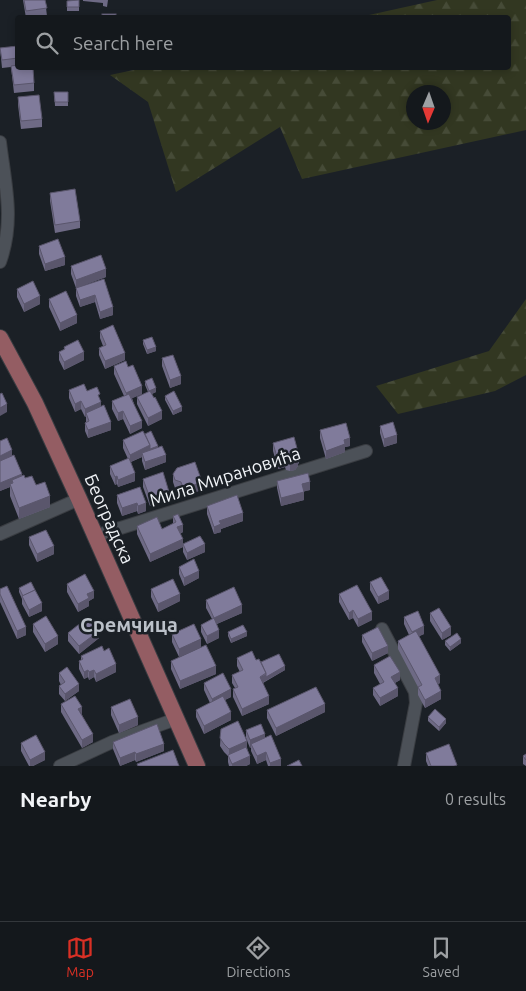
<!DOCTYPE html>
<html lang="en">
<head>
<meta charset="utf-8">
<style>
  body { margin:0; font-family:Ubuntu,sans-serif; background:#1d2125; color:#f1f3f6 }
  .compass { position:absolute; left:406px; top:85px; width:45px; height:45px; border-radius:50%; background:#14181c; box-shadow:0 2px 8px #0003; rotate:182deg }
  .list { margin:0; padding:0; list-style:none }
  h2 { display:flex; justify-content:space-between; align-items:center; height:65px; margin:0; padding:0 20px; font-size:21px }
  h2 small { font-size:16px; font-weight:400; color:#9da0a3 }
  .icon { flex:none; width:28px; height:28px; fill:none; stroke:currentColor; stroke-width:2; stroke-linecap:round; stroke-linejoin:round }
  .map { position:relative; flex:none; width:526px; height:766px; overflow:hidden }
  .search { position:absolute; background:#14181c; box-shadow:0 2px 8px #0003; left:15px; right:15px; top:15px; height:55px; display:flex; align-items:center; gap:12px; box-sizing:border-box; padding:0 18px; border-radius:5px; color:#9da0a3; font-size:19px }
  .sheet { height:155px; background:#14181c }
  nav { display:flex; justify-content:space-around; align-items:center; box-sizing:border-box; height:70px; border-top:1px solid #33373b; background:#14181c; font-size:14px; color:#9da0a3 }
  nav a { display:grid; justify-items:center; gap:2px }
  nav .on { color:#d93025 }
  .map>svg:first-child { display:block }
  .forest { fill:url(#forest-firs); fill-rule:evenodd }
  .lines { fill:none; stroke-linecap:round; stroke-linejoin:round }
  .minor-casing { stroke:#3a3d42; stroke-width:14 }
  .major-casing { stroke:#3a3d42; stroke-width:18 }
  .minor { stroke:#4c5158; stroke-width:12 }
  .major { stroke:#945d63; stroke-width:16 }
  .wall { fill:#6e6a85 }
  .shaded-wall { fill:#5a566c }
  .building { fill:#807b9b; stroke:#5a566c }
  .labels { text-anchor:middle; stroke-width:5; stroke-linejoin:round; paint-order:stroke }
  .street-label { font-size:18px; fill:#f1f4f8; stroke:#1b2026 }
  .quarter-label { font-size:20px; font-weight:bold; fill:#bbc1c9; stroke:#1b2026 }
</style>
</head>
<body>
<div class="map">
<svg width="526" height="766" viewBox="0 0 526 766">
  <defs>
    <pattern id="forest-firs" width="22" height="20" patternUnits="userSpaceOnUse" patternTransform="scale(1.25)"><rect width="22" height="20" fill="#323721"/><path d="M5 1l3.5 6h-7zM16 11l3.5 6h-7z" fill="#464b37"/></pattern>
  </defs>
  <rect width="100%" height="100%" fill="#1b2026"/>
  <g class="forest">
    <path d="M437,0h89v130l-224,49 -22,-52 -104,65 -28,-90 -38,-27 33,-7h365v-50l-148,-1zM414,92h30v30h-30z"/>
    <polygon points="526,299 526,375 495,391 398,414 376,386 489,351"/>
  </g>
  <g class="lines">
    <defs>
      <g id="minor">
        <path d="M0,142c5,42 15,78 0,120"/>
        <polyline points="0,534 79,499"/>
        <polyline points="95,536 366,451"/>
        <polyline points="382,629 415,692 416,703 404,766"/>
        <polyline points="60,766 112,742 176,719"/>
      </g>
      <polyline id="major" points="0,338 35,403 79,499 197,766"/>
    </defs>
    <use href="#minor" class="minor-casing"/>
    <use href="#major" class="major-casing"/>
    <use href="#minor" class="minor"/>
    <use href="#major" class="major"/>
  </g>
  <g class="wall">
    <polygon points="23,0 45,0 47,16 36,18 26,18"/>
    <polygon points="79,0 79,11 67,11 67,1"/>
    <polygon points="83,0 108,0 107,7 103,6 103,3 83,1"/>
    <polygon points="18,46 18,68 34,83 34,91 14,93 11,67 2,68 0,48"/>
    <polygon points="54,92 68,102 68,106 55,106"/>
    <polygon points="18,97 42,119 42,127 21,129 18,105"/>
    <polygon points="50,193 80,221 80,228 55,233 50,201"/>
    <polygon points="39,246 65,265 45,271 39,254"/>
    <polygon points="71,266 106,277 76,288 71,274"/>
    <polygon points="104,279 113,315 100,319 95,302 80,307 76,296 76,288"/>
    <polygon points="17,289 40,304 24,312 17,297"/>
    <polygon points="49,299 77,323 60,331 49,307"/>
    <polygon points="100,331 125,360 105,369 99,355 99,348 103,346 100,338"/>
    <polygon points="143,340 156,351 147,354 143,344"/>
    <polygon points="64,347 84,360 64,370 59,360 59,352 64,350"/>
    <polygon points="162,358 181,384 170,388 162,366"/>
    <polygon points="114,366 142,394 132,398 142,428 130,434 123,419 118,421 112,409 112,401 124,396 114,374"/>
    <polygon points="145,381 156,392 152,394 162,419 148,426 137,404 137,397 148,392 145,385"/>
    <polygon points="69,390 87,391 100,400 101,406 111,430 88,438 85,431 85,423 86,422 86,416 85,417 81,409 75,412 69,398"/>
    <polygon points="165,396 182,411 173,415 165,400"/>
    <polygon points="380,426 397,443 384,447 380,433"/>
    <polygon points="320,430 350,446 345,447 345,452 326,459 320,438"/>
    <polygon points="145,434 158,448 166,462 145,470 142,461 142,457 131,462 135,481 118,487 117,484 115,485 110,474 110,466 128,459 123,448 123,440"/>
    <polygon points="0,441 12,455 22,476 36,485 50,507 19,519 10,496 10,487 0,491"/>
    <polygon points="273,443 299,456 299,463 298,464 298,466 295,470 290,471 286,470 285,467 278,469 273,451"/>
    <polygon points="173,474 202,490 183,496 181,490 175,488 173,482"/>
    <polygon points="143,479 169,500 150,506 143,487"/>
    <polygon points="277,481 310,490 304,491 304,500 281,506 277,488"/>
    <polygon points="140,487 146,511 138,514 137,511 122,516 117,503 117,495"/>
    <polygon points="207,506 243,521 221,529 221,532 214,534 207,514"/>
    <polygon points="173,516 183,532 180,534 183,547 150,562 137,534 137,526 162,529 173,524"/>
    <polygon points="29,537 54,554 37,562 29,545"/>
    <polygon points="183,544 205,552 187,560 183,552"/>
    <polygon points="179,567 199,578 184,586 179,574"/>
    <polygon points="370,582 389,599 378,604 370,590"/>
    <polygon points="67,584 94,598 89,601 89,606 78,612 67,592"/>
    <polygon points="19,588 42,611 29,617 22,604 22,599 19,592"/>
    <polygon points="0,589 26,635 17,639 0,602"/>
    <polygon points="151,589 180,601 158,612 151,597"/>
    <polygon points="339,594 372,620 358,627 353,618 349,620 339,602"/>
    <polygon points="206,600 242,613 217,624 219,638 207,644 201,632 201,625 212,619 206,608"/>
    <polygon points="430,613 451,635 442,640 430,621"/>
    <polygon points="404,617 424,634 419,636 440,683 438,684 441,699 425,708 418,695 418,687 398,649 398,641 409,635 404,624"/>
    <polygon points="33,624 58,644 45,652 33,632"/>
    <polygon points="228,632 247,636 231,643 228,636"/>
    <polygon points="68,633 99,638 79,654 68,641"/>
    <polygon points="172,634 201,647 179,657 172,642"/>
    <polygon points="362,635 388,653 372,661 362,642"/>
    <polygon points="445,641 461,643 450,651 445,645"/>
    <polygon points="81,656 116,672 96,682 94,677 89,680 88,677 84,679 79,669 79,661 81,660"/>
    <polygon points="237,658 256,660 285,670 263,683 269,704 242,716 233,697 233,689 235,688 232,683 232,675 240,672 237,666"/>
    <polygon points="171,661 216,674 180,689 171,669"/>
    <polygon points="374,665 400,680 395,683 398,696 380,706 373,695 373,688 380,684 374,673"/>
    <polygon points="59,673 79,691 65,701 59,694 59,686 61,685 59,681"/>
    <polygon points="204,683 231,697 225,700 231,720 204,734 196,717 196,710 210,703 204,690"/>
    <polygon points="61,704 82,715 93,742 82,748 61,712"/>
    <polygon points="111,707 138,725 119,733 111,715"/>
    <polygon points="267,710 325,712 276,736 267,718"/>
    <polygon points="428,717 446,723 439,731 428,721"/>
    <polygon points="221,729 247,747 250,764 246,766 229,766 228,762 228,756 224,752 220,746"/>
    <polygon points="246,730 265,738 281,766 268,766 266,760 257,764 251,751 251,747 250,748 246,738"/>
    <polygon points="113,742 164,751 136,762 135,760 120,766 113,749"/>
    <polygon points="21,743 45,760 33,766 29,766 21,751"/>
    <polygon points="426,753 457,766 428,766 426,761"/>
    <polygon points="526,754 526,766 523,764 523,756"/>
  </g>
  <g class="shaded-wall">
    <polygon points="65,257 65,265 45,271 45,264"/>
    <polygon points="106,269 106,277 76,288 76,280"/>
    <polygon points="95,295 95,302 80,307 80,300"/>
    <polygon points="40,296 40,304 24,312 24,304"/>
    <polygon points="113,307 113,315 100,319 100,312"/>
    <polygon points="77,315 77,323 60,331 60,323"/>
    <polygon points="156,347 156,351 147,354 147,350"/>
    <polygon points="84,352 84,360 64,370 64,362"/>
    <polygon points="125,353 125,360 105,369 105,361"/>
    <polygon points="181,376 181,384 170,388 170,380"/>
    <polygon points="142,386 142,394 126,401 126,393"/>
    <polygon points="156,388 156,392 149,395 149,391"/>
    <polygon points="81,401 81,409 75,412 75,404"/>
    <polygon points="101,402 101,410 86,413 86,416 85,417 85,409"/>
    <polygon points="7,404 7,412 0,416 0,408"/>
    <polygon points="182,407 182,411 173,415 173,411"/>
    <polygon points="123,411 123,419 118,421 118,413"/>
    <polygon points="162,411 162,419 148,426 148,418"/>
    <polygon points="142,421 142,428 130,434 130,426"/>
    <polygon points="111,422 111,430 88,438 88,430"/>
    <polygon points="397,435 397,443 384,447 384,439"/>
    <polygon points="350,438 350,446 345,447 345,452 326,459 326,451 344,440"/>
    <polygon points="150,445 158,446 158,450 142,453 142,457 130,462 130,455"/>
    <polygon points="12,450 12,458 0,463 0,456"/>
    <polygon points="166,455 166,462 145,470 145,462"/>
    <polygon points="285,459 285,467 278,469 278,461"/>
    <polygon points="298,459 298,466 295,470 290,471 290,464"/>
    <polygon points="135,473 135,481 118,487 118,480"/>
    <polygon points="22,474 22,482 13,483 12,480 12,486 10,484 10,487 0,491 0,483"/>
    <polygon points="117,476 117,484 115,485 115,477"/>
    <polygon points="202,482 202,490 183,496 183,489"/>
    <polygon points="310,482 310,490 302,492 302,484"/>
    <polygon points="169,492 169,500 150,506 150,498"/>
    <polygon points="304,492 304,500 281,506 281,498"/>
    <polygon points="50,496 50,507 19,519 19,508"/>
    <polygon points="137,503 137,511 122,516 122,508"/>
    <polygon points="146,503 146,511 138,514 138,506"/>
    <polygon points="243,513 243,521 221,529 221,532 214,534 214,527 219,521"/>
    <polygon points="183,525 183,532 177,535 177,527"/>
    <polygon points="183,539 183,547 150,562 150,554"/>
    <polygon points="205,544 205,552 187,560 187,553"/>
    <polygon points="54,546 54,554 37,562 37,554"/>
    <polygon points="199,571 199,578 184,586 184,578"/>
    <polygon points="94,591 94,598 89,601 89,606 78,612 78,604 87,594"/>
    <polygon points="389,591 389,599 378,604 378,597"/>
    <polygon points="180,594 180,601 158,612 158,604"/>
    <polygon points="42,603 42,611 29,617 29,610"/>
    <polygon points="242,605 242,613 214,625 214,618"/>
    <polygon points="353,610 353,618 349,620 349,613"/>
    <polygon points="372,612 372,620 358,627 358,619"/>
    <polygon points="424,626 424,634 412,640 412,632"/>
    <polygon points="26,627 26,635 17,639 17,631"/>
    <polygon points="451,627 451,635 442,640 442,633"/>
    <polygon points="219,630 219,638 207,644 207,636"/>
    <polygon points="99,631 99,638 79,654 79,646"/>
    <polygon points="247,632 247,636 231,643 231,639"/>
    <polygon points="58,636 58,644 45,652 45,644"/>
    <polygon points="201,639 201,647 179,657 179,649"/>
    <polygon points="461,639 461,643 450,651 450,647"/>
    <polygon points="388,646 388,653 372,661 372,653"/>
    <polygon points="116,664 116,672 96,682 96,674"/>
    <polygon points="216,666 216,674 180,689 180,681"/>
    <polygon points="285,666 285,670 260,684 260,677"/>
    <polygon points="88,670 88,677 84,679 84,672"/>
    <polygon points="94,670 94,677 89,680 89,672"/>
    <polygon points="400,672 400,680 391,685 391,677"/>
    <polygon points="440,675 440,683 435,686 435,678"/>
    <polygon points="79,684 79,691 65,701 65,694"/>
    <polygon points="398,688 398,696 380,706 380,698"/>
    <polygon points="231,689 231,697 212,706 212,699"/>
    <polygon points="441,691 441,699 425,708 425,700"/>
    <polygon points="269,696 269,704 242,716 242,709"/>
    <polygon points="325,704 325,712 276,736 276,728"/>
    <polygon points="82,707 82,715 78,709"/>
    <polygon points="231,712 231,720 204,734 204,726"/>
    <polygon points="138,717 138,725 119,733 119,725"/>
    <polygon points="446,719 446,723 439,731 439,727"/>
    <polygon points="93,734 93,742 82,748 82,740"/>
    <polygon points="265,734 265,742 251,744 251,747 250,748 250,740"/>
    <polygon points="247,741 247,749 229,757 229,749"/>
    <polygon points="164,744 164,751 136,762 136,754"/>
    <polygon points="45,752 45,760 33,766 30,766 30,760"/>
    <polygon points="135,752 135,760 120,766 120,758"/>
    <polygon points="266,752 266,760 257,764 257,756"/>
    <polygon points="250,756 250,764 246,766 232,766 232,764"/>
    <polygon points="281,759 281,766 270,766 270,763"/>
  </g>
  <g class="building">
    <polygon points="24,0 45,0 47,8 26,11"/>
    <polygon points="79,0 79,7 67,7 67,1"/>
    <rect x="102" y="14" width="14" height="4"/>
    <polygon points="18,46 18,58 2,60 0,48"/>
    <polygon points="18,65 18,68 33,68 34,83 14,85 11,66"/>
    <polygon points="54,92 68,92 68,102 55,102"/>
    <polygon points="39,95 42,119 21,121 18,97"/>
    <polygon points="75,189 80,221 55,225 50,193"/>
    <polygon points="58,239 65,257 45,264 39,246"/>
    <polygon points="101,255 106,269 76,280 71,266"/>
    <polygon points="104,279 113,307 100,312 95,295 80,300 76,288"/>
    <polygon points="33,281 40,296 24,304 17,289"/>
    <polygon points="66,291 77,315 60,323 49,299"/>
    <polygon points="113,325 125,353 105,361 99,348 106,345 100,331"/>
    <polygon points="152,337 156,347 147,350 143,340"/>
    <polygon points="78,340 84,352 64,362 59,352 65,349 64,347"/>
    <polygon points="173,355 181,376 170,380 162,358"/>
    <polygon points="126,361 128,367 133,365 142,386 126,393 114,366"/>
    <polygon points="152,378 156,388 149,391 145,381"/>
    <polygon points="84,384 87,391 97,387 100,394 98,395 101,402 85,409 81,401 75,404 69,390"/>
    <polygon points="150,391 154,398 155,397 162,411 148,418 137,397"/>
    <polygon points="174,391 182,407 173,411 165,396"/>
    <polygon points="2,393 7,404 0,408 0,394"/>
    <polygon points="129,394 142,421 130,426 123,411 118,413 112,401"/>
    <polygon points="104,405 111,422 88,430 85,423 89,421 86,413"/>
    <polygon points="393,422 397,435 384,439 380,426"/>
    <polygon points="346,423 350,438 344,440 345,444 326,451 320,430"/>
    <polygon points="143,431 150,445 130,455 123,440"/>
    <polygon points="151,431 158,446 150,449 150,445 145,434"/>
    <polygon points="294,437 299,456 298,456 298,459 295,462 290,464 286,462 285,459 278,461 273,443"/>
    <polygon points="7,438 12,450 0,456 0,441"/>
    <polygon points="162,446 166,455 145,462 142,453"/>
    <polygon points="14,455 22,474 0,483 0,461"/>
    <polygon points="129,458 135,473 118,480 117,476 115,477 110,466"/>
    <polygon points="195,462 202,482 183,489 181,482 175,480 173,474 177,468"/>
    <polygon points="163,472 169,492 150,498 143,479"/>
    <polygon points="308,473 310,482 302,484 304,492 281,498 277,481"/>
    <polygon points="24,475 25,478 32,476 36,485 45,482 50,496 19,508 10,484 13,483 12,480"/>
    <polygon points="140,487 146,503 138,506 137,503 122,508 117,495"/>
    <polygon points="237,495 243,513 219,521 221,524 214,527 207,506"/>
    <polygon points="178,514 183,525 177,527 183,539 150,554 137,526 157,517 162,529 176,522 173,516"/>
    <polygon points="46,530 54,546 37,554 29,537"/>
    <polygon points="200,536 205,544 187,553 183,544"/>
    <polygon points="194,559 199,571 184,578 179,567"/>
    <polygon points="85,574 94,591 87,594 89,598 78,604 67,584"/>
    <polygon points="381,577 389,591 378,597 370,582"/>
    <polygon points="173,579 180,594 158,604 151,589"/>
    <polygon points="31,582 35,590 23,596 19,588"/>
    <polygon points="357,585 372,612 358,619 353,610 349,613 339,594"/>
    <polygon points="7,586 26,627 17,631 0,594 0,589"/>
    <polygon points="234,587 242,605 214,618 206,600"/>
    <polygon points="35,590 42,603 29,610 22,596"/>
    <polygon points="439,608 451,627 442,633 430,613"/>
    <polygon points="418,611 424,626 412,632 404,617"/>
    <polygon points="46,616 58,636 45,644 33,624"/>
    <polygon points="88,617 99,631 79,646 68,633"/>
    <polygon points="214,618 219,630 207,636 201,625"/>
    <polygon points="194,624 201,639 179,649 172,634"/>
    <polygon points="243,625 247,632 231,639 228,632"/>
    <polygon points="378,627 388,646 372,653 362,635"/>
    <polygon points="416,631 440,675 435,678 441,691 425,700 418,687 422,685 398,641"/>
    <polygon points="457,633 461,639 450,647 445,641"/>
    <polygon points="206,645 216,666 180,681 171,661"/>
    <polygon points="102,646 104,651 109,648 116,664 96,674 94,670 89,672 88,670 84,672 79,661 83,659 81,656"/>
    <polygon points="252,651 256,660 259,659 266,673 260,677 269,696 242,709 233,689 238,687 232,675 243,670 237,658"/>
    <polygon points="279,654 285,666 266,677 266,673 261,662"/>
    <polygon points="390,656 400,672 391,677 398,688 380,698 373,688 384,682 374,665"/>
    <polygon points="67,667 79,684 65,694 59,686 65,682 59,673"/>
    <polygon points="223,673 231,689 212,699 204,683"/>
    <polygon points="316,687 325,704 276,728 267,710"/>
    <polygon points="75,696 82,707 78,709 93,734 82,740 61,704"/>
    <polygon points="223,696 231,712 204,726 196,710"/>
    <polygon points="130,699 138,717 119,725 111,707"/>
    <polygon points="435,709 446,719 439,727 428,717"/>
    <polygon points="238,721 247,741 229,749 224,744 220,738 221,729"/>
    <polygon points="157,724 164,744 136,754 135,752 120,758 113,742"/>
    <polygon points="261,724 265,734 250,740 246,730"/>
    <polygon points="36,735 45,752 30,760 21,743"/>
    <polygon points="271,735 281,759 270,763 266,752 257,756 251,744"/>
    <polygon points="449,744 457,765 454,766 431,766 426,753"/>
    <polygon points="246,747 250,756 232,764 228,755"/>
    <polygon points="173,750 179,766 138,766 137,764"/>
    <polygon points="526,754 526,760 523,756"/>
    <polygon points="299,760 302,766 287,766"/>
  </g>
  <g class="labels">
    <g class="street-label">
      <text transform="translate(225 477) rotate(-18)" y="6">Мила Мирановића</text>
      <text transform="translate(109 519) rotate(66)" y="6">Београдска</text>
    </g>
    <g class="quarter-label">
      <text x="129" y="632">Сремчица</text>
    </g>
  </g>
</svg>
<svg class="compass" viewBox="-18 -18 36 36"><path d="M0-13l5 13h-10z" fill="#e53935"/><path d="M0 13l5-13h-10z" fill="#9da0a3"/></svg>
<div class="search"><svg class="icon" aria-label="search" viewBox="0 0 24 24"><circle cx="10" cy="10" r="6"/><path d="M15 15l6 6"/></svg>Search here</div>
</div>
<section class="sheet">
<h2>Nearby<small>0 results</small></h2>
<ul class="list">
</ul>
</section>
<nav>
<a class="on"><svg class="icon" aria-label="map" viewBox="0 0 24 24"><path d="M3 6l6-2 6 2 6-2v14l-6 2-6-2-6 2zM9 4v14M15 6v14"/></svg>Map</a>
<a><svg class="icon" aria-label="directions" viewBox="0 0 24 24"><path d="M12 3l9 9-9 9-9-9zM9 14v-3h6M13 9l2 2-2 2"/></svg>Directions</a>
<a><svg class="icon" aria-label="saved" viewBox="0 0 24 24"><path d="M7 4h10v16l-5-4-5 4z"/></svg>Saved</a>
</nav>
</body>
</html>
